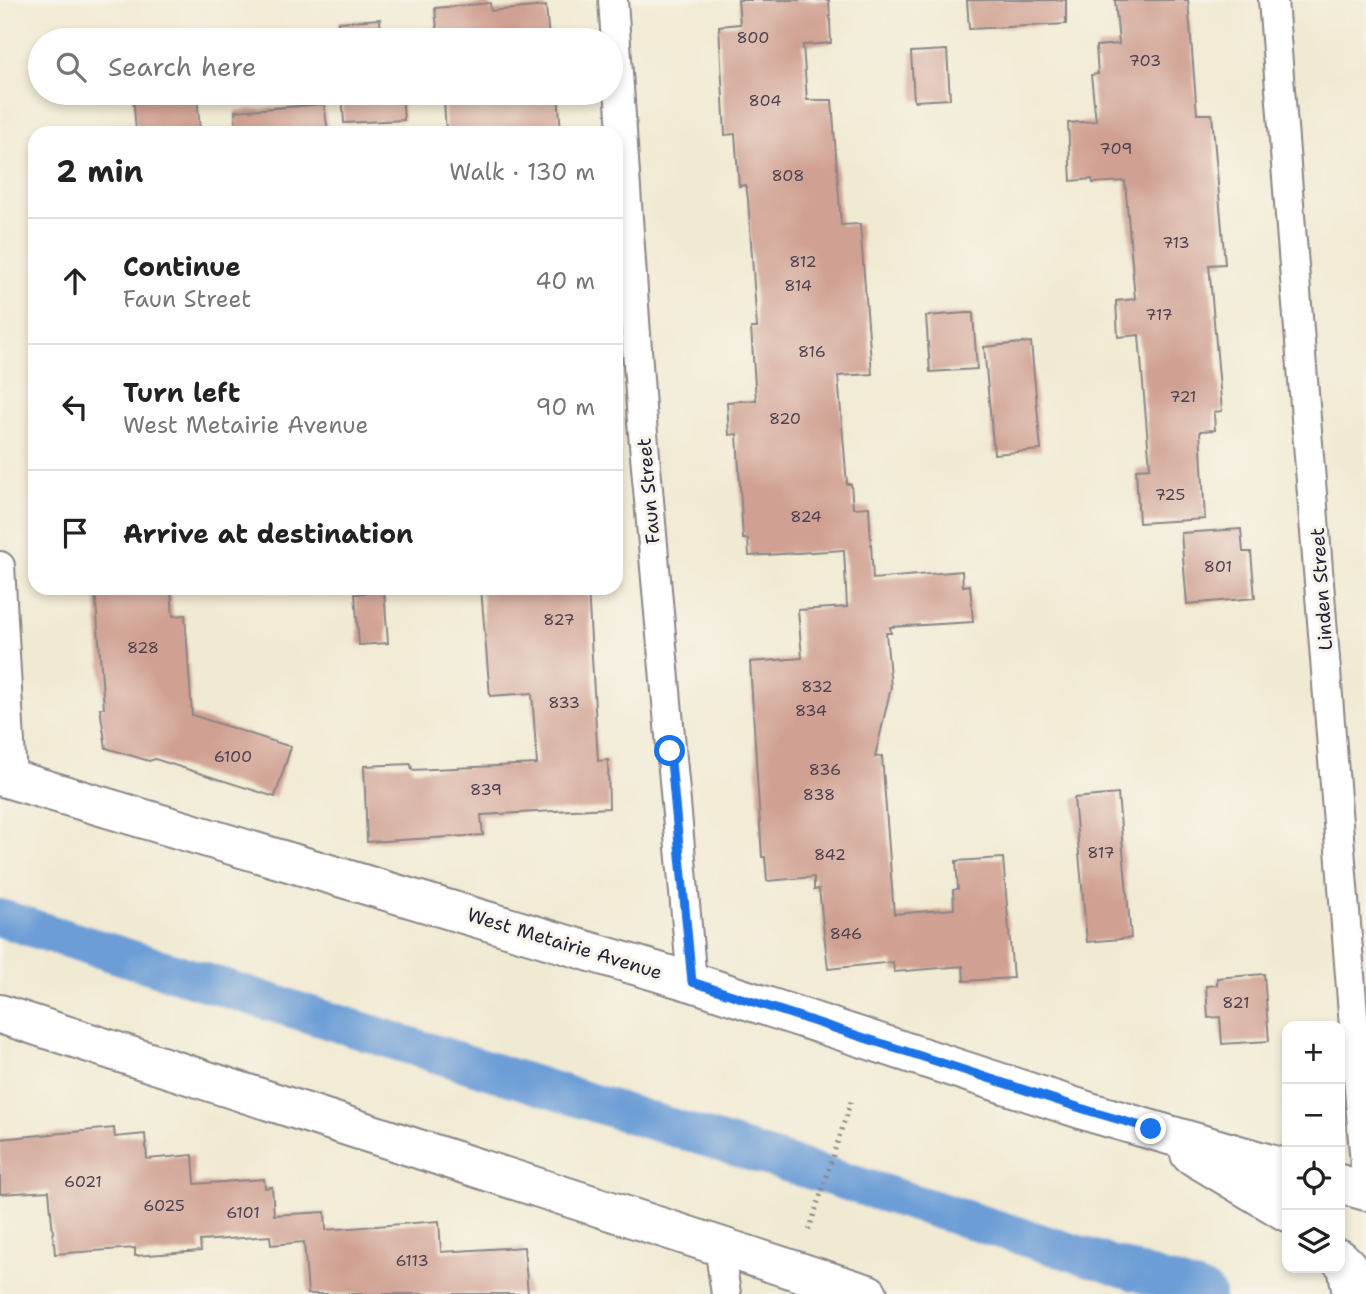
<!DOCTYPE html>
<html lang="en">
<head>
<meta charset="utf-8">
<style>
  body { margin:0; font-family:"Shantell Sans",sans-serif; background:#f6f6f6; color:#222 }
  .controls { position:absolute; right:21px; bottom:21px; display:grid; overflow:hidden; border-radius:14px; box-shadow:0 4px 10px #0003 }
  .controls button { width:63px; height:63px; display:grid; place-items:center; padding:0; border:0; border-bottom:2px solid #e0e0e0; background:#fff; color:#222; font:35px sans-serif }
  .stop { position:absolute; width:21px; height:21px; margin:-16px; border:5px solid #1a73e8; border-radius:50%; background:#fff }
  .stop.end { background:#1a73e8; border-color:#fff; box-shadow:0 2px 7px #0008 }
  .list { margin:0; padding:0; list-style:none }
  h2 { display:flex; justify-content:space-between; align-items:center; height:91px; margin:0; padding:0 28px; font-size:30px }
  h2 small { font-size:23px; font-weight:400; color:#767676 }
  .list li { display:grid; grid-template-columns:46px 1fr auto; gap:21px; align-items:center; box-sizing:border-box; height:126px; padding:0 28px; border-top:2px solid #e0e0e0 }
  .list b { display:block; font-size:26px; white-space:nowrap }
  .list p { margin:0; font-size:23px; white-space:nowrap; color:#767676 }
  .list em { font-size:23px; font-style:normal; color:#767676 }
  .icon { flex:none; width:38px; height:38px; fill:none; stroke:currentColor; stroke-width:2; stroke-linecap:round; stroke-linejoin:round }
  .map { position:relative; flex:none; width:1366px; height:1294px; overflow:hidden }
  .search { position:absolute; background:#fff; box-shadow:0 4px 10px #0003; left:28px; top:28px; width:595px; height:77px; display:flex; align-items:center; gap:18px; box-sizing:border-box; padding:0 24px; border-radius:38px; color:#767676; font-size:26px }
  .panel { position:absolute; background:#fff; box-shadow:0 4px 10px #0003; left:28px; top:126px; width:595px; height:469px; border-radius:21px }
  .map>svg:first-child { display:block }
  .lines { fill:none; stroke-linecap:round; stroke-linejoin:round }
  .canal { stroke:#6c9dd6; stroke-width:38 }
  .building { fill:#d0a193 }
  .minor-casing { stroke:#8a8687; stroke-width:32 }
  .secondary-casing { stroke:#8a8687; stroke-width:42 }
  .path { stroke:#8a8687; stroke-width:4.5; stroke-dasharray:2 5; stroke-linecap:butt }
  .minor { stroke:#fff; stroke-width:28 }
  .secondary { stroke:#fff; stroke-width:38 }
  .route { stroke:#1a73e8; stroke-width:9 }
  .labels { text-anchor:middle; stroke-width:6; stroke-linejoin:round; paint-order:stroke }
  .number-label { font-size:16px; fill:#4e4251 }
  .street-label { font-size:19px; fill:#22223b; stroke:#f7f3e8 }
</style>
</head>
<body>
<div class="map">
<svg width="1366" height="1294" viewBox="0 0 1366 1294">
  <rect width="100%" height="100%" fill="#f7f3e8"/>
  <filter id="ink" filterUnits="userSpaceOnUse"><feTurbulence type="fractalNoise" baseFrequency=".0143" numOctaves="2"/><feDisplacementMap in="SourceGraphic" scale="14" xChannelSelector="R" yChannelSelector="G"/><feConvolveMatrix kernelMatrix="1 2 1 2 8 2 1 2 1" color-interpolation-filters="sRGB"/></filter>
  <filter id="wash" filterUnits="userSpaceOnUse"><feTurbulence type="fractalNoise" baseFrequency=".00686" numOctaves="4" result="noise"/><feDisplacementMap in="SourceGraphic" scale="28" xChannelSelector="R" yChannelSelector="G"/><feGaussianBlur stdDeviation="1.57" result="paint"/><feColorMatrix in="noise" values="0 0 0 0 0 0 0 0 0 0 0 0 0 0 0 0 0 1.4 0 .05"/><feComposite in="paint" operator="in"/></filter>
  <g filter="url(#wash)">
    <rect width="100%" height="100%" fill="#f1ead3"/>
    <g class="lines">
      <polyline class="canal" points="0,918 1206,1294"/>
    </g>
    <g id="blocks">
      <g class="building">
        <polygon points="738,0 829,0 831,43 803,45 807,100 832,100 841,225 860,224 872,374 838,376 847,484 851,484 853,508 869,507 873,579 962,571 963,586 970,585 973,622 890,627 891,633 886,633 891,687 875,757 882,756 894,914 954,909 953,890 958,889 956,861 1003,858 1013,978 964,981 963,966 894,972 893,962 828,969 819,889 814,890 814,877 767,881 765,857 762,857 750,662 802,658 798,610 847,607 844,550 749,556 748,539 743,539 737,434 729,435 727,402 756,400 751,328 757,328 748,199 746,185 739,186 735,134 725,135 719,26 740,24"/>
        <polygon points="967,0 1066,0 1066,24 969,29"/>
        <polygon points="1115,0 1188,0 1197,114 1212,114 1225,264 1209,265 1222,411 1214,412 1215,430 1200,431 1205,519 1139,523 1136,469 1150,468 1139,335 1118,337 1116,301 1135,299 1125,181 1093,183 1092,179 1071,181 1068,123 1096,121 1091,75 1098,74 1096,46 1119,44"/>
        <polygon points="490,3 491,11 546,6 549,40 438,40 435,8"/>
        <polygon points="380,19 381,34 399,33 399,40 339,40 338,22"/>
        <polygon points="175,32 175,39 193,37 193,40 129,40 129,36"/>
        <polygon points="947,50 950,99 914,101 911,52"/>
        <polygon points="133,93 197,93 200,133 136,133"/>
        <polygon points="342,93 402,93 404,120 344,123"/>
        <polygon points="541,93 558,93 561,133 446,133 444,100"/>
        <polygon points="324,104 328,133 236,133 235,111"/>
        <polygon points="967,313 973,313 977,369 930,372 926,316"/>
        <polygon points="1031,342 1041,450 994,454 984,347"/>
        <polygon points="1241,529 1243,552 1251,552 1255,598 1187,604 1181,533"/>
        <polygon points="95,588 171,588 173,616 185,615 192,715 291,747 275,797 155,759 149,761 106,748 100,708 104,708"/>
        <polygon points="481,588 588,588 598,761 608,760 609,808 481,815 483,835 367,842 364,766 411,764 412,770 537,764 532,693 490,696"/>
        <polygon points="384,591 388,643 359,645 355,594"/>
        <polygon points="1118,794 1131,938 1087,942 1074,798"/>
        <polygon points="1264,974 1269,1041 1222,1044 1220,1017 1208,1018 1206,986 1217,985 1217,978"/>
        <polygon points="114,1128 115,1137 145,1134 147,1159 193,1155 195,1184 264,1179 265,1188 272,1187 274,1215 325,1212 326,1230 439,1221 441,1252 524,1247 528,1294 308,1294 304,1242 271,1245 270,1236 200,1241 201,1251 135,1256 135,1248 55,1254 49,1191 0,1194 0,1139"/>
      </g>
    </g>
  </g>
  <g filter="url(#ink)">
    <use href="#blocks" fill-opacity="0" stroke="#8a8687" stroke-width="2"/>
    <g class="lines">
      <defs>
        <g id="minor">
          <polyline points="613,0 642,422 692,982"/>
          <polyline points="1273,0 1366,1178"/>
          <polyline points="0,566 12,778"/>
          <polyline points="719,1245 726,1294"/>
        </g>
        <g id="secondary">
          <polyline points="0,776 692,982 1093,1113 1287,1169"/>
          <polyline points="0,1014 868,1294"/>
          <polyline points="1190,1154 1287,1212"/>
          <polyline points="1340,1184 1366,1191"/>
          <polyline points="1340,1259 1347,1266 1352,1294"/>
        </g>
      </defs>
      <use href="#minor" class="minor-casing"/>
      <use href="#secondary" class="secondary-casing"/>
      <polyline class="path" points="809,1230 851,1101"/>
      <use href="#minor" class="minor"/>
      <use href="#secondary" class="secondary"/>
    </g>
  </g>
  <g class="lines" filter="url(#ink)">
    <polyline class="route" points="670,751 692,982 1093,1112 1151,1129"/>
  </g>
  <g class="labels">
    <g class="number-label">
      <text x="753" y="43">800</text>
      <text x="1145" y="66">703</text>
      <text x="765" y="106">804</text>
      <text x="1116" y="154">709</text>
      <text x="788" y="181">808</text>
      <text x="1176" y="248">713</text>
      <text x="803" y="267">812</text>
      <text x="798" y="291">814</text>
      <text x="1159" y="320">717</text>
      <text x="812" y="357">816</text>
      <text x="1183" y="402">721</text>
      <text x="785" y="424">820</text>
      <text x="1170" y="500">725</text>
      <text x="806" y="522">824</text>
      <text x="1218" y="572">801</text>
      <text x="559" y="625">827</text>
      <text x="143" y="653">828</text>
      <text x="817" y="692">832</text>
      <text x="564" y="708">833</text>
      <text x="811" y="716">834</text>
      <text x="233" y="762">6100</text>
      <text x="825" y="775">836</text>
      <text x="486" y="795">839</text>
      <text x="819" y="800">838</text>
      <text x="1101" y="858">817</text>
      <text x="830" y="860">842</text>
      <text x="846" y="939">846</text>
      <text x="1236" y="1008">821</text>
      <text x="83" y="1187">6021</text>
      <text x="164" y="1211">6025</text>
      <text x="243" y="1218">6101</text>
      <text x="412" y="1266">6113</text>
    </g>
    <g class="street-label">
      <text transform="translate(648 491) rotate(-95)" y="7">Faun Street</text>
      <text transform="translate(1321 589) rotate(-94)" y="7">Linden Street</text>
      <text transform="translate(565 943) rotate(17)" y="7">West Metairie Avenue</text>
    </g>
  </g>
</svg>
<div class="controls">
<button>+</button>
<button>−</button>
<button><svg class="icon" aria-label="locate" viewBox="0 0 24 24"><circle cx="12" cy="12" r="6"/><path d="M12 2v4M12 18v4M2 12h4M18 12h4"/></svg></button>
<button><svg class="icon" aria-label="layers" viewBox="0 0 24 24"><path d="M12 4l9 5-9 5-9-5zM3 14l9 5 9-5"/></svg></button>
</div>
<div class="stop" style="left:670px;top:751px"></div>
<div class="stop end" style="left:1151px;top:1129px"></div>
<div class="search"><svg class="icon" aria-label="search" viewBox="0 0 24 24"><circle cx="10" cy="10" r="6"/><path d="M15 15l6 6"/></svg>Search here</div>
<section class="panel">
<h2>2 min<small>Walk · 130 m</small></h2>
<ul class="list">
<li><svg class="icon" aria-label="ahead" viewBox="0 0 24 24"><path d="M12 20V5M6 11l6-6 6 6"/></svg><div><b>Continue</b><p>Faun Street</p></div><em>40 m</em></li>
<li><svg class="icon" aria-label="left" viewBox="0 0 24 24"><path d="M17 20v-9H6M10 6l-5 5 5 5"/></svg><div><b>Turn left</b><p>West Metairie Avenue</p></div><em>90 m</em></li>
<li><svg class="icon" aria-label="arrive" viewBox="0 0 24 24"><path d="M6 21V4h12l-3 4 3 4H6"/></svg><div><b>Arrive at destination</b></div></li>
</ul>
</section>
</div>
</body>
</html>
